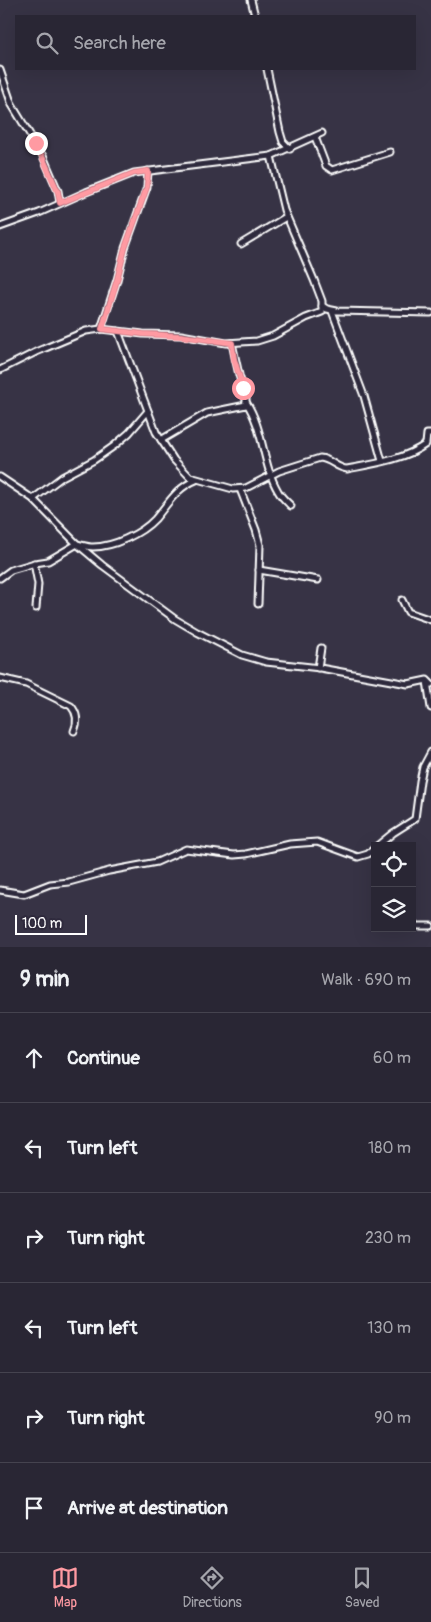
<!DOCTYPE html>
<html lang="en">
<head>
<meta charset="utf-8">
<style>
  body { margin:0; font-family:Pangolin,sans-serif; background:#312e3c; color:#f1f3f6 }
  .controls { position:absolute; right:15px; bottom:15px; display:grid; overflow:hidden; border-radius:0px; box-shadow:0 5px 20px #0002 }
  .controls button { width:45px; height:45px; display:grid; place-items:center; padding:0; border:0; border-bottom:1px solid #45434f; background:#292634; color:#f1f3f6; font:25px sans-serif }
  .scale { position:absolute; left:15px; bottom:12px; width:72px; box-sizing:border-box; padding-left:5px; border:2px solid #fff; border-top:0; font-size:14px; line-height:18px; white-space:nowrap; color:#fff; -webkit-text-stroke:4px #2f2a3d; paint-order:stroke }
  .stop { position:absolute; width:15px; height:15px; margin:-11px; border:4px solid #ff9aa2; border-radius:50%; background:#fff }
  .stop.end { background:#ff9aa2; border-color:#fff; box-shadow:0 1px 5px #0008 }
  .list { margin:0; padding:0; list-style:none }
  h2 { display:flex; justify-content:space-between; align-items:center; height:65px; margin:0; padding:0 20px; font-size:21px }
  h2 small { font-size:16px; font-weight:400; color:#a5a5ac }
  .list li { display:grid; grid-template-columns:32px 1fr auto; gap:15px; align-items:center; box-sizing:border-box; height:90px; padding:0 20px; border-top:1px solid #45434f }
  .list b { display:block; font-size:19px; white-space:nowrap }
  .list em { font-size:16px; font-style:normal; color:#a5a5ac }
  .icon { flex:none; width:28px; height:28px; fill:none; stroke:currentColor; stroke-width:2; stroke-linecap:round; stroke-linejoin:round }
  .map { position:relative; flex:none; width:431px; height:947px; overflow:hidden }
  .search { position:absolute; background:#292634; box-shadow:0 5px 20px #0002; left:15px; right:15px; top:15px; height:55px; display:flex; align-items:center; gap:12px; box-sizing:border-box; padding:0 18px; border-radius:0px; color:#a5a5ac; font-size:19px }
  .sheet { height:605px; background:#292634 }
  nav { display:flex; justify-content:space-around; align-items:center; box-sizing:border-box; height:70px; border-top:1px solid #45434f; background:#292634; font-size:14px; color:#a5a5ac }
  nav a { display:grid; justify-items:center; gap:2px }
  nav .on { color:#ff9aa2 }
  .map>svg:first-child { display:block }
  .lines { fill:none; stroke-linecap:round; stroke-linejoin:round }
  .street-casing { stroke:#fff; stroke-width:9 }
  .street { stroke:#2f2a3d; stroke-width:5 }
  .route { stroke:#ff9aa2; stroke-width:6 }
</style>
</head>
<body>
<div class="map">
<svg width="431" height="947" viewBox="0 0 431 947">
  <rect width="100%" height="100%" fill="#373345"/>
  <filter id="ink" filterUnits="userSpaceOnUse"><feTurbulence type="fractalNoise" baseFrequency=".02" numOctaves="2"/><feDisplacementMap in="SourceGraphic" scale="10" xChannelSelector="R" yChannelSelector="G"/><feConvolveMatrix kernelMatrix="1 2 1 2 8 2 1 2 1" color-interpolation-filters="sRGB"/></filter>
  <g filter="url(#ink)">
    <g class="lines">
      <defs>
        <g id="street">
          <polyline points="251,0 255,16"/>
          <polyline points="267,69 280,132 283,142 290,149"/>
          <polyline points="0,70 12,105 43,156 58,191 60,203"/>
          <polyline points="315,137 326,166 332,170 390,152"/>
          <polyline points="0,227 39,213 86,192 134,173 271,156 322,133"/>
          <polyline points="241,244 286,217"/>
          <polyline points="322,306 327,309 337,311 431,313"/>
          <polyline points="332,311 364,396 382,461"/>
          <polyline points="101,329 117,280 125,248 147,187 148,171"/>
          <path d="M118,331l38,101 18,28 16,17 43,12 13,-1 33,-17 41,-13c11,1 16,10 27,11 26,-5 57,-9 79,-25l1,-10h4"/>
          <polyline points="0,370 36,352 86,331 101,329 143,334 181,335 226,343 241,342 257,341 273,336 306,318 322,312 322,301 314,280 284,210 271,156"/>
          <path d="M246,402c18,27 16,62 32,89 3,6 9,11 13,15"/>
          <polyline points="161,440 207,413 246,405 246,398 239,375 232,343"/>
          <polyline points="0,477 33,499 77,544 102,565 175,619 197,632 242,655 266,662 320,668 408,684 427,680 431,684"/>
          <polyline points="240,489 256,530 260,545 258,604"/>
          <polyline points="33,499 62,477 94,460 114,446 129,433 148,411"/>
          <polyline points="34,563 38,584 36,608"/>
          <polyline points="259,570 318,580"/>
          <path d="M0,578l11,-8 24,-7 13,-2 29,-17c5,1 11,3 16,3 20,0 48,-13 62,-28 13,-15 21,-31 41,-39"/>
          <polyline points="402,600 408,612 431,620"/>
          <polyline points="318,668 321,648"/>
          <path d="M0,678l26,6 45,22c7,8 7,16 3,25"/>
          <polyline points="427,681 431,708"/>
          <polyline points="377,846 393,833 415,819 420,781 423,767 431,752"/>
          <polyline points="0,890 24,894 50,884 69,882 109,871 157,862 186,849 234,855 246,854 290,844 317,842 358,857 368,854 375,848"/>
          <polyline points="412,926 431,926"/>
        </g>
      </defs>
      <use href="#street" class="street-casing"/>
      <use href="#street" class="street"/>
    </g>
  </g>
  <g class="lines" filter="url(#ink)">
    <polyline class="route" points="36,143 58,192 60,203 134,173 148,171 147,187 125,248 117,280 102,329 143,334 181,336 232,343 234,359 243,388"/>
  </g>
</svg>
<div class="controls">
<button><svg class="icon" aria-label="locate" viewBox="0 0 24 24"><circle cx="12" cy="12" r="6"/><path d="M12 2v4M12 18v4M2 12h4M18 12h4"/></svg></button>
<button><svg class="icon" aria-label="layers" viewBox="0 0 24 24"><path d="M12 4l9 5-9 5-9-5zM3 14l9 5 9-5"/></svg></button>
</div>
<div class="scale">100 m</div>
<div class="stop" style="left:243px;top:388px"></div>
<div class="stop end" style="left:36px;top:143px"></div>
<div class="search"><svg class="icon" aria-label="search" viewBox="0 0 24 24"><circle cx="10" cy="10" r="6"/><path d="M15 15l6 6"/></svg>Search here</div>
</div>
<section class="sheet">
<h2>9 min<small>Walk · 690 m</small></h2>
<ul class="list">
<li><svg class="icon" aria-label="ahead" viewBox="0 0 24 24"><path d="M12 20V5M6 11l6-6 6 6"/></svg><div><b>Continue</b></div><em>60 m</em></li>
<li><svg class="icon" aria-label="left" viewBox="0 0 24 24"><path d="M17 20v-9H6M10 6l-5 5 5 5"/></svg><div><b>Turn left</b></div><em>180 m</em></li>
<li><svg class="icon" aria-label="right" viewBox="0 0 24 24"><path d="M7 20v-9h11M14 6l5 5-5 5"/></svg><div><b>Turn right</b></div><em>230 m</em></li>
<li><svg class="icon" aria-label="left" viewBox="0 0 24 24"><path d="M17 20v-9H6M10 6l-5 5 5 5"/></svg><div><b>Turn left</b></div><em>130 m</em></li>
<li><svg class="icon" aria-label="right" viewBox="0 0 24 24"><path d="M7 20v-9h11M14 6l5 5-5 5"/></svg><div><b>Turn right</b></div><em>90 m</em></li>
<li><svg class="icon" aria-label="arrive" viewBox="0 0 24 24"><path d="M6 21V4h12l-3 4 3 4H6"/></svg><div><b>Arrive at destination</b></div></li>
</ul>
</section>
<nav>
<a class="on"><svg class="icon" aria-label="map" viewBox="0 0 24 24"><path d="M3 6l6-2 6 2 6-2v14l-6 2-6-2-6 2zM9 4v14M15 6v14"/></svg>Map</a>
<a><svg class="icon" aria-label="directions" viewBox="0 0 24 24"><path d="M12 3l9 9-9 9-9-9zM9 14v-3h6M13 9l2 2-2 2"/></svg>Directions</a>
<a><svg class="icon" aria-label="saved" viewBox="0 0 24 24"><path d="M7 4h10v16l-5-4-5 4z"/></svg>Saved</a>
</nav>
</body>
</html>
